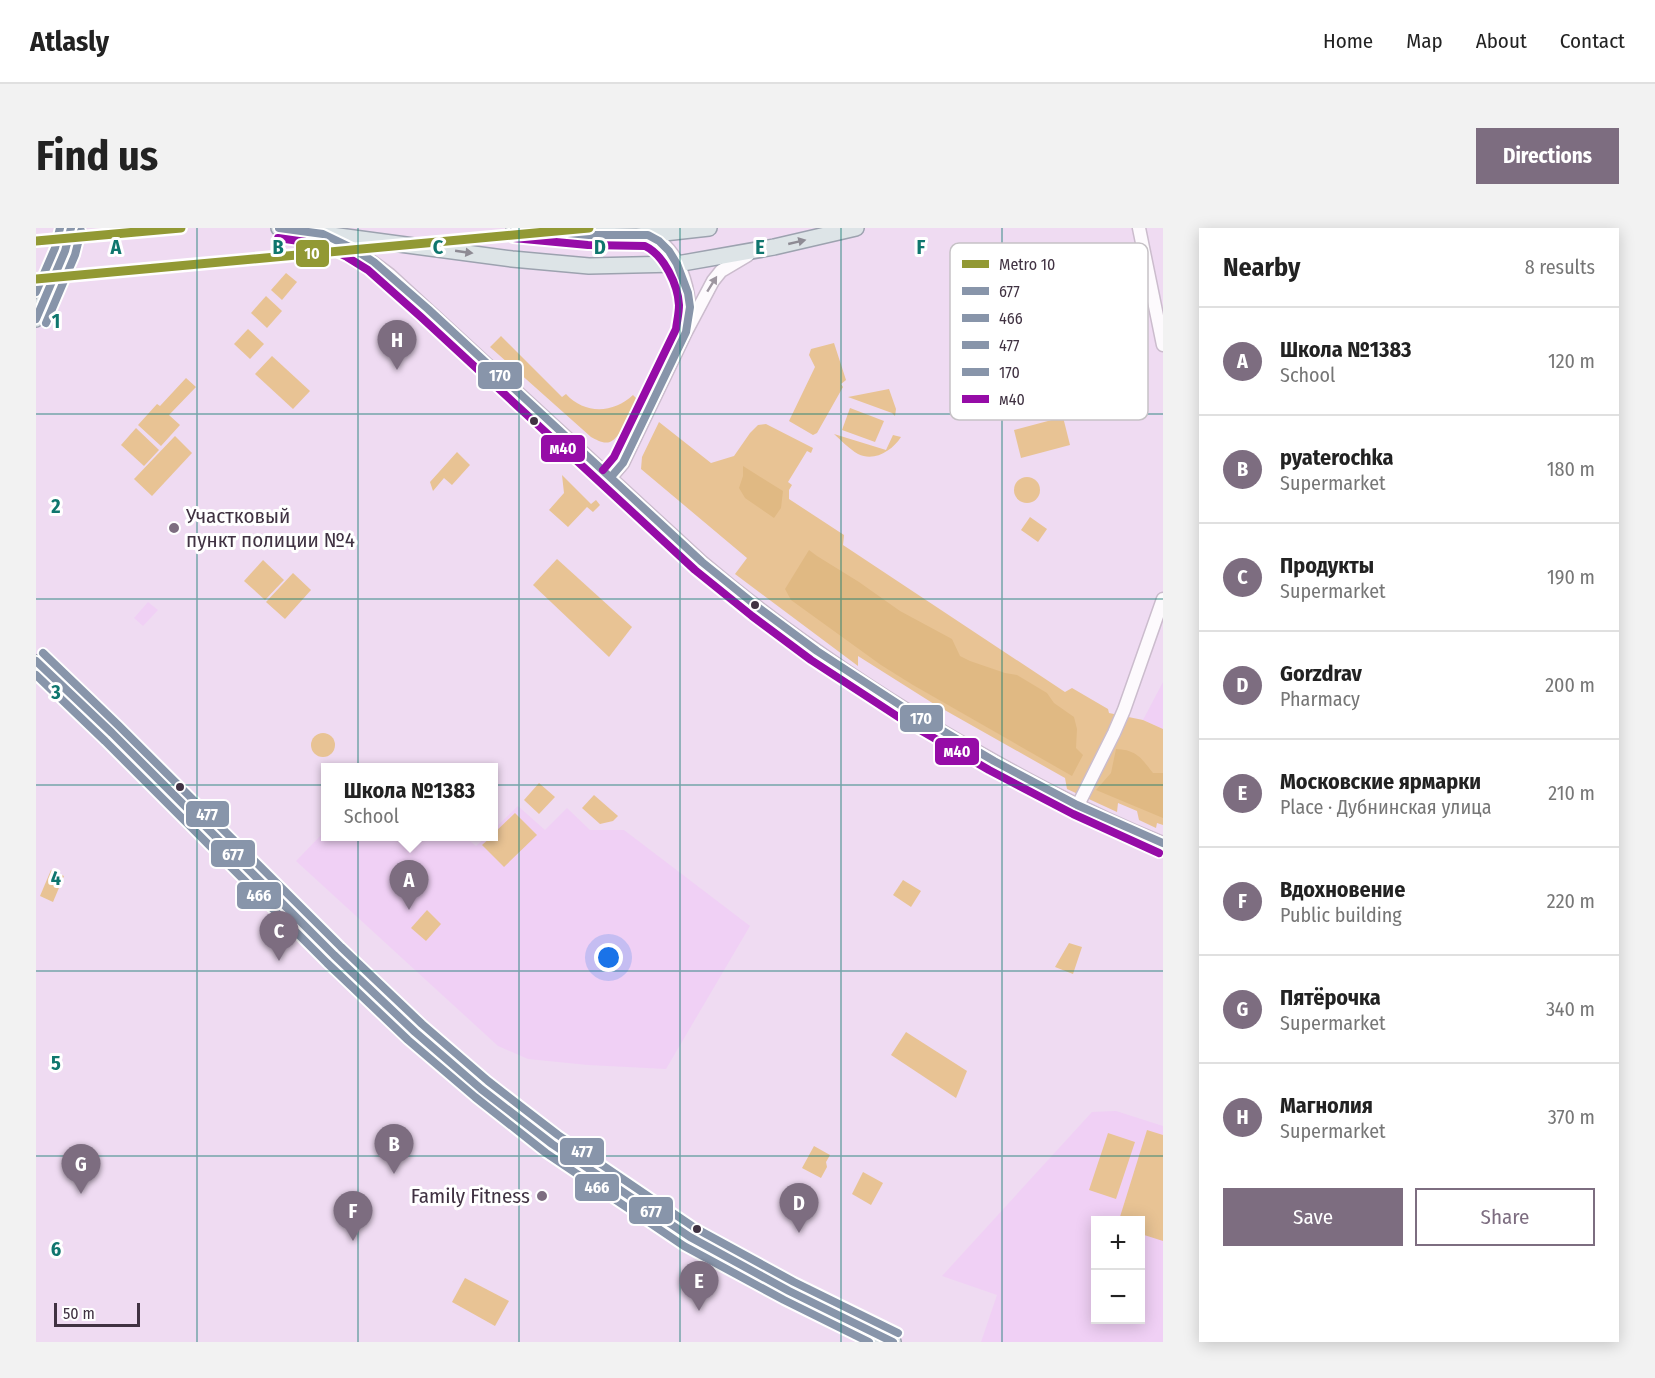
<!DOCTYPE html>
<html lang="en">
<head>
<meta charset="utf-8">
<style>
  body { margin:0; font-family:"Fira Sans Condensed",sans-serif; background:#f2f2f2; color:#222 }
  .controls { position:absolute; right:18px; bottom:18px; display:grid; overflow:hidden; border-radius:0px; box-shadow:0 3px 15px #0003 }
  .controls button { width:54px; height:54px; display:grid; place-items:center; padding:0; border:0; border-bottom:2px solid #e0e0e0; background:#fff; color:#222; font:30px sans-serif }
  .scale { position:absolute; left:18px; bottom:15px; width:86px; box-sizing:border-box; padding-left:6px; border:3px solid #403242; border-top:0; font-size:16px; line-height:21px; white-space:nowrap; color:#403242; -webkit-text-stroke:4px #fff; paint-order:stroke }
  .you { position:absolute; left:573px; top:730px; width:21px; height:21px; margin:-15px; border:4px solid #fff; border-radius:50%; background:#1a73e8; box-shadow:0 0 0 9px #1a73e833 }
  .badge { display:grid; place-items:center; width:39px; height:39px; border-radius:50%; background:#7d6d80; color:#fff; font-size:20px; font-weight:700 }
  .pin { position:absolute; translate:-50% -50px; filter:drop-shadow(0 2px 3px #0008) }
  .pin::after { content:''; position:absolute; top:32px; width:21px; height:18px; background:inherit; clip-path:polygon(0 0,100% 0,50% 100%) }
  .popup { position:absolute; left:285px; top:535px; width:177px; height:78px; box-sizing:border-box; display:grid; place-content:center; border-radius:0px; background:#fff; filter:drop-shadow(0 2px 4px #0005); font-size:20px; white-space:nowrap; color:#767676 }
  .popup b { font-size:22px; color:#222 }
  .popup::after { content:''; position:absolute; left:50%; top:100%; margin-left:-12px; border:12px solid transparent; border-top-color:#fff }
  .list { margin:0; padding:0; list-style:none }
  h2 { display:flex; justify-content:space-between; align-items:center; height:78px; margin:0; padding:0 24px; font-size:26px }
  h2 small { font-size:20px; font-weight:400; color:#767676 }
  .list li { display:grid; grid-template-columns:39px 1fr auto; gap:18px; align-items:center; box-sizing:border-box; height:108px; padding:0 24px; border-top:2px solid #e0e0e0 }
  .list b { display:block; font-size:22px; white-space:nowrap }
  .list p { margin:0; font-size:20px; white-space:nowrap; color:#767676 }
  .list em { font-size:20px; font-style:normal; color:#767676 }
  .actions { display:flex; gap:12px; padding:18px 24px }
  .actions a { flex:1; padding:14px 0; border:2px solid #7d6d80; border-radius:0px; text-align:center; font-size:21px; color:#7d6d80 }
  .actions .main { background:#7d6d80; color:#fff }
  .map { position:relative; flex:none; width:1127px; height:1114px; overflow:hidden; border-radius:0px }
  header { display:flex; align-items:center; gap:36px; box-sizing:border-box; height:84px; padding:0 30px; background:#fff; border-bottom:2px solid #e0e0e0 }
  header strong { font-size:28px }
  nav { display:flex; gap:33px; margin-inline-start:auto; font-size:21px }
  .intro { display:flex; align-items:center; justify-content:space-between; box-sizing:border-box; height:144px; padding:0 36px }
  h1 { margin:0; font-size:42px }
  .button { padding:15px 27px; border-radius:0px; background:#7d6d80; color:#fff; font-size:21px; font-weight:700 }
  main { display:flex; gap:36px; padding:0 36px }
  aside { flex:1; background:#fff; border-radius:0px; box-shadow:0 3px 15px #0003 }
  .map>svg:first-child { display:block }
  .built { fill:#f0d0f5; fill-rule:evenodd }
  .green { fill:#e8c394 }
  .forest { fill:#e0b983 }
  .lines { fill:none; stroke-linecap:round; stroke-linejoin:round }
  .minor-casing { stroke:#cbbccd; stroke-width:15 }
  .major-casing { stroke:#9ca2af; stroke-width:18 }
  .minor { stroke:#fdfafd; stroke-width:12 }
  .major { stroke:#dde4e7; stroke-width:15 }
  .bus-1-casing { stroke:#fff; stroke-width:12 }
  .bus-2-casing { stroke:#fff; stroke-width:12 }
  .bus-3-casing { stroke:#fff; stroke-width:12 }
  .bus-4-casing { stroke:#fff; stroke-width:12 }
  .bus-5-casing { stroke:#fff; stroke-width:12 }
  .bus-1 { stroke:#8895aa; stroke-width:8 }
  .bus-2 { stroke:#8895aa; stroke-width:8 }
  .bus-3 { stroke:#8895aa; stroke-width:8 }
  .bus-4 { stroke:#8895aa; stroke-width:8 }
  .bus-5 { stroke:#960ca7; stroke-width:8 }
  .metro-1-casing { stroke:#fff; stroke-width:14 }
  .metro-1 { stroke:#929934; stroke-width:9 }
  .oneway { fill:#8e8b94 }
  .oneway2 { fill:#9e96a0 }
  .grid { fill:none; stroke:#0f766e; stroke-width:1.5; stroke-opacity:0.55 }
  .bus-dot { fill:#403242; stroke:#fff; stroke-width:2 }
  .poi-dot { fill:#7d6d80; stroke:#fff; stroke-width:2 }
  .labels { text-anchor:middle; stroke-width:6; stroke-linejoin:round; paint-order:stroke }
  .poi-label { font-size:21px; fill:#403242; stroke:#fff; text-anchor:start }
  .key { fill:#fff; stroke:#c6c2c6; stroke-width:1.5 }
  .key-label { font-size:16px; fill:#403242 }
  .grid-label { font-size:20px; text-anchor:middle; font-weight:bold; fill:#0f766e; stroke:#fff; stroke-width:6; stroke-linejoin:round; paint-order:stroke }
  .line-badge { stroke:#fff; stroke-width:2 }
  .badge-label { font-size:16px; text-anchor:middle; font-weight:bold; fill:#fff }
</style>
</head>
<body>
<header>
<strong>Atlasly</strong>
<nav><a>Home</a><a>Map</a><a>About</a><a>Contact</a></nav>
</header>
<div class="intro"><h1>Find us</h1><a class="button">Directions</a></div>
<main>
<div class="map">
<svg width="1127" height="1114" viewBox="0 0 1127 1114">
  <rect width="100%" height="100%" fill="#efdbf2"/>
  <g class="built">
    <polygon points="112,374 122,382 107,398 98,390"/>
    <polygon points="1127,454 1127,501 1107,492"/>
    <polygon points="482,578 509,602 531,580 554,602 588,602 714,698 630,841 552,837 492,831 462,818 260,633 289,603 289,608 429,609 440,618 450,609 457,608 457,602"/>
    <path d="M1080,883l47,15v216h-182l16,-47 -55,-19 150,-164zM1060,992h44v100h-44z"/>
  </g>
  <g class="green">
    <polygon points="250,45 261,54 246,72 235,62"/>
    <polygon points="230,68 246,83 231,100 215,85"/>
    <polygon points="212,101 228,116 214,131 198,116"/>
    <path d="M465,108l61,61 4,-3c19,21 48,19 67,1l4,4c-6,11 -15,38 -27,43 -7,2 -13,-2 -19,-5l-101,-90z"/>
    <polygon points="798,115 810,152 805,156 807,159 781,205 777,207 753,193 779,139 773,127 775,121"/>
    <polygon points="236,128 274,163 257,181 219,146"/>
    <polygon points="150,150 160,159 133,187 144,197 125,218 102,197 121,176 124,178"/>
    <polygon points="853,161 860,181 859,188 856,185 812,169"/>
    <circle cx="1021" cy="173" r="11"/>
    <polygon points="814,180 848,193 839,214 806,202"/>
    <polygon points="1027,189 1034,217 985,230 978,202"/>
    <polygon points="623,194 675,235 698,228 714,205 722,197 730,196 777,220 775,225 771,223 752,254 756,257 753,262 753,271 808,307 807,317 1029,464 1036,460 1072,481 1073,485 1107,492 1127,501 1127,597 1121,595 1120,600 1103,592 1101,583 1082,575 1081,584 1031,561 1029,550 898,476 822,428 822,438 699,346 711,330 605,241 606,229"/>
    <polygon points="100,200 123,222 108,238 85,217"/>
    <path d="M798,206l52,16 7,-15 8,2c-9,14 -27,25 -43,17 -9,-5 -17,-14 -24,-20z"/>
    <polygon points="139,208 156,225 116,268 98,251"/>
    <polygon points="421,224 434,237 416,257 408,250 397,263 394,254"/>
    <polygon points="526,247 555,276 560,272 564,277 557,284 551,279 532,299 513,282 528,265"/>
    <circle cx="991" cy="262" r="13"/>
    <polygon points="994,289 1011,301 1002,314 985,302"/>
    <polygon points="521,331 596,399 573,429 497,357"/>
    <polygon points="227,332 248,352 229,372 208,353"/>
    <polygon points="257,345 275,362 249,391 230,374"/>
    <circle cx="287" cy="517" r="12"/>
    <polygon points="503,555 519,569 503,586 488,572"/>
    <polygon points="558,567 582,588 577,593 564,596 546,580"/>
    <polygon points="479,585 501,607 468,639 446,617 455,609 457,608 457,606"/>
    <polygon points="15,642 28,648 17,674 4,668"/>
    <polygon points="867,652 885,663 875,679 857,667"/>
    <polygon points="391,682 405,696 390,713 375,700"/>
    <polygon points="1033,715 1046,719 1037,746 1019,739"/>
    <polygon points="870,804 931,843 920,870 855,827"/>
    <polygon points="1111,902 1127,907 1127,1013 1105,1006 1104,992 1083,992"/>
    <polygon points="1072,905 1099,914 1080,971 1053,962"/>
    <polygon points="778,918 794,927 790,934 791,939 785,950 766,940"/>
    <polygon points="827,944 847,955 835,977 816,966"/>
    <polygon points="429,1050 473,1073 459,1098 416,1074"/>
  </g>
  <g class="forest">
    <polygon points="707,238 747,263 745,280 738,290 709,270 703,260 707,248"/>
    <polygon points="773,322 781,328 823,354 864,383 916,411 924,428 934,433 969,445 981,447 1011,465 1018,475 1038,489 1041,501 1040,520 1047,527 1036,548 877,457 845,437 755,372 749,361"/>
    <path d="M1080,521c21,1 25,9 37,24h10v45l-67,-28 15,-17z"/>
  </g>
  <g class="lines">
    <defs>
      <g id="minor">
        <polyline points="1103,0 1127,117"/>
        <path d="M612,7c4,3 9,4 13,7 21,17 31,54 27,80"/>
        <path d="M294,9c22,11 41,23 60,38l312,287c74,63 154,118 238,168 72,42 145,82 223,113"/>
        <polyline points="575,249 587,235 650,104 677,53 685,43 712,27"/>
        <polyline points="1042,577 1078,505 1088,482 1127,371"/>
      </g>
      <g id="major">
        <polyline points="243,0 476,31 553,38 641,36 738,19 820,0"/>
        <polyline points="478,0 553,7 601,8 673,0"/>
        <polyline points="0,91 29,23 35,0"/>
        <path d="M0,435c133,117 248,253 381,370 142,126 302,233 476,309"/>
      </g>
    </defs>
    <use href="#minor" class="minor-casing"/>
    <use href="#major" class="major-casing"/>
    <use href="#minor" class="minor"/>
    <use href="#major" class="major"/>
    <defs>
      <g id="bus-1">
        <polyline points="0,91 29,23 35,0"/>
        <polyline points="0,433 76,505 298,727 379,804 445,861 516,916 654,1009 753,1063 857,1114"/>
      </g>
      <g id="bus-2">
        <polyline points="10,95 39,27 45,3"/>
        <polyline points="0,447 69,513 291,735 372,812 439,869 510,925 648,1018 748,1072 833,1114"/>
      </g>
      <g id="bus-3">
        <polyline points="0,64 19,20 24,0"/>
        <polyline points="7,425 83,498 305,719 386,796 452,853 522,907 659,1000 758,1054 862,1105"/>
      </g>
      <g id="bus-4">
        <polyline points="243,0 287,6 316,20 338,34 392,81 666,334 723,380 781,423 873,483 958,533 1041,577 1127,615"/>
        <polyline points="478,0 553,7 612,7 623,13 633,23 641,36 652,65 654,79 650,104 587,235 575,249"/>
      </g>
      <g id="bus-5">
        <polyline points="242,10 284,16 311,29 332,42 385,89 659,342 716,388 775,432 867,492 953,542 1037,586 1123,625"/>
        <path d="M477,10l75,7 57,1c19,9 33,39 34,59 0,8 -2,16 -3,24l-62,128 -11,13"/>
      </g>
    </defs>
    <use href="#bus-1" class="bus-1-casing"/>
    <use href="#bus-2" class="bus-2-casing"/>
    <use href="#bus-3" class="bus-3-casing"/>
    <use href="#bus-4" class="bus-4-casing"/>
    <use href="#bus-5" class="bus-5-casing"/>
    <use href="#bus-1" class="bus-1"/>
    <use href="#bus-2" class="bus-2"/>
    <use href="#bus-3" class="bus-3"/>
    <use href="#bus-4" class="bus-4"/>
    <use href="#bus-5" class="bus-5"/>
    <defs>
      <g id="metro-1">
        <polyline points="0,13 145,0"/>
        <polyline points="0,51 553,0"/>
      </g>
    </defs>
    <use href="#metro-1" class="metro-1-casing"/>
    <use href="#metro-1" class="metro-1"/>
  </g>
  <defs><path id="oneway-solid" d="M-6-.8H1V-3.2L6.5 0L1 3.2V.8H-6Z" transform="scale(1.5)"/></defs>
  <g class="oneway">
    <use href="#oneway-solid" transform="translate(761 14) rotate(-13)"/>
    <use href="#oneway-solid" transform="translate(428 24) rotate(8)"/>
  </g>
  <use class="oneway2" href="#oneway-solid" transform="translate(676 56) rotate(-58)"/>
  <path class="grid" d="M161,0v1114M322,0v1114M483,0v1114M644,0v1114M805,0v1114M966,0v1114M0,186h1127M0,371h1127M0,557h1127M0,743h1127M0,928h1127"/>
  <g class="bus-dot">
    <circle cx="498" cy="193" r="5"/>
    <circle cx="719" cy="377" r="5"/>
    <circle cx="144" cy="559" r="5"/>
    <circle cx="661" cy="1001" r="5"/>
  </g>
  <g class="poi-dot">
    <circle cx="138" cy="300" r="6"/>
    <circle cx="506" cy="968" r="6"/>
  </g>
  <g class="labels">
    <g class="poi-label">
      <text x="150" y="295">Участковый<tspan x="150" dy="24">пункт полиции №4</tspan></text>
      <text x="494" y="975" text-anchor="end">Family Fitness</text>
    </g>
  </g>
  <rect x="914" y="15" width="198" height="177" rx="9" class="key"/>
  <rect x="926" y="32" width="27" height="8" fill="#929934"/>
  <rect x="926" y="59" width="27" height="8" fill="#8895aa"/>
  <rect x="926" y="86" width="27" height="8" fill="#8895aa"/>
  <rect x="926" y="113" width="27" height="8" fill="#8895aa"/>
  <rect x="926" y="140" width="27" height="8" fill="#8895aa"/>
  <rect x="926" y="167" width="27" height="8" fill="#960ca7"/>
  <g class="key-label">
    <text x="963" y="42">Metro 10</text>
    <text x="963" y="69">677</text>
    <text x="963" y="96">466</text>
    <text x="963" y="123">477</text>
    <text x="963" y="150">170</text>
    <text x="963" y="177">м40</text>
  </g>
  <g class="grid-label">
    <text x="80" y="26">A</text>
    <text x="242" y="26">B</text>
    <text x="402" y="26">C</text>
    <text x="564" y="26">D</text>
    <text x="724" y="26">E</text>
    <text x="885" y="26">F</text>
    <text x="20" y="100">1</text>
    <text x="20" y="285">2</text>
    <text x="20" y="471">3</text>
    <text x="20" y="657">4</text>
    <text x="20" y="842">5</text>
    <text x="20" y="1028">6</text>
  </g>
  <g class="line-badge">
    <rect x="259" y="11" width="35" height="29" rx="6" fill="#929934"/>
    <rect x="441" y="133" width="46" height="29" rx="6" fill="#8895aa"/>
    <rect x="504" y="206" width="46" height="29" rx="6" fill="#960ca7"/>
    <rect x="863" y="476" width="45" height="29" rx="6" fill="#8895aa"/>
    <rect x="898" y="509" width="46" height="29" rx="6" fill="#960ca7"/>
    <rect x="149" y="572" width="45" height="28" rx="6" fill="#8895aa"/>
    <rect x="174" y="611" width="46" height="29" rx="6" fill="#8895aa"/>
    <rect x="200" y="653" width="46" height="29" rx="6" fill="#8895aa"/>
    <rect x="523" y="909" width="46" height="29" rx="6" fill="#8895aa"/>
    <rect x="538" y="945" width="46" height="29" rx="6" fill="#8895aa"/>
    <rect x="592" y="968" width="46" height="29" rx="6" fill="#8895aa"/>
  </g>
  <g class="badge-label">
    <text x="276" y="31">10</text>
    <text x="464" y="153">170</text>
    <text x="527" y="226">м40</text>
    <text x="885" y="496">170</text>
    <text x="921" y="529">м40</text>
    <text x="171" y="592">477</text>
    <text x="197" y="632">677</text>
    <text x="223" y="673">466</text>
    <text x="546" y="929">477</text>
    <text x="561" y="965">466</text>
    <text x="615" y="989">677</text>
  </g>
</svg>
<div class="controls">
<button>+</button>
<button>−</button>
</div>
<div class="scale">50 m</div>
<div class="you"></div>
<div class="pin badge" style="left:373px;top:682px">A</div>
<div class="popup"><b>Школа №1383</b>School</div>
<div class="pin badge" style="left:358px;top:946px">B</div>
<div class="pin badge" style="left:243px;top:733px">C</div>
<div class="pin badge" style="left:763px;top:1005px">D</div>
<div class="pin badge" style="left:663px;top:1083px">E</div>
<div class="pin badge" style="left:317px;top:1013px">F</div>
<div class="pin badge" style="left:45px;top:966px">G</div>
<div class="pin badge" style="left:361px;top:142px">H</div>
</div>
<aside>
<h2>Nearby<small>8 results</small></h2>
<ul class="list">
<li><span class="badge">A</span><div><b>Школа №1383</b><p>School</p></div><em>120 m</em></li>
<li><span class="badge">B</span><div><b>pyaterochka</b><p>Supermarket</p></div><em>180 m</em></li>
<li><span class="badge">C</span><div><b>Продукты</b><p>Supermarket</p></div><em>190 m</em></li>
<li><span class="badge">D</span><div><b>Gorzdrav</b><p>Pharmacy</p></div><em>200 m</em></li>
<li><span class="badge">E</span><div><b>Московские ярмарки</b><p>Place · Дубнинская улица</p></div><em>210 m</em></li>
<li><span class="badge">F</span><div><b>Вдохновение</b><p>Public building</p></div><em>220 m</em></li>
<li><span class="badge">G</span><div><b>Пятёрочка</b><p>Supermarket</p></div><em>340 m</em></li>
<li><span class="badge">H</span><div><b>Магнолия</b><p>Supermarket</p></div><em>370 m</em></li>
</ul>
<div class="actions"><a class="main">Save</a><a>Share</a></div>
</aside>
</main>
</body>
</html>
